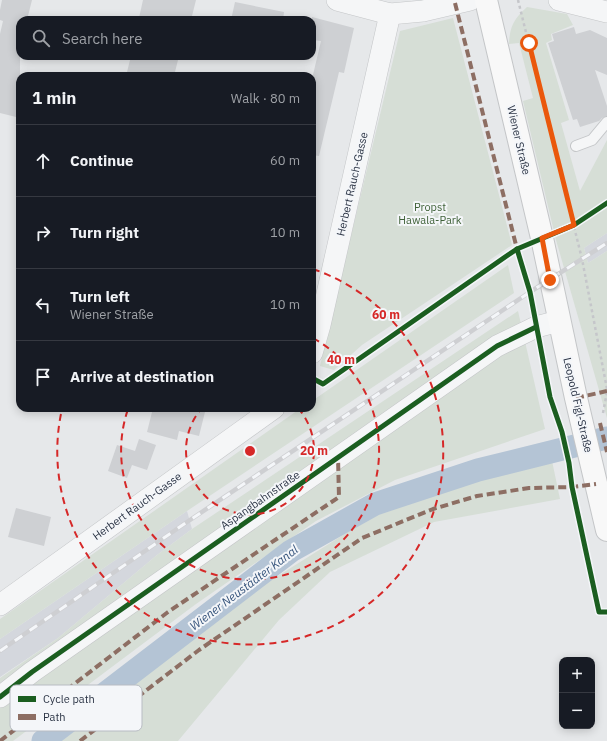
<!DOCTYPE html>
<html lang="en">
<head>
<meta charset="utf-8">
<style>
  body { margin:0; font-family:"IBM Plex Sans",sans-serif; background:#242831; color:#f1f3f6 }
  .controls { position:absolute; right:12px; bottom:12px; display:grid; overflow:hidden; border-radius:8px; box-shadow:0 2px 10px #0003 }
  .controls button { width:36px; height:36px; display:grid; place-items:center; padding:0; border:0; border-bottom:1px solid #363941; background:#171b24; color:#f1f3f6; font:20px sans-serif }
  .stop { position:absolute; width:12px; height:12px; margin:-9px; border:3px solid #ea580c; border-radius:50%; background:#fff }
  .stop.end { background:#ea580c; border-color:#fff; box-shadow:0 1px 4px #0008 }
  .list { margin:0; padding:0; list-style:none }
  h2 { display:flex; justify-content:space-between; align-items:center; height:52px; margin:0; padding:0 16px; font-size:17px }
  h2 small { font-size:13px; font-weight:400; color:#9ea1a6 }
  .list li { display:grid; grid-template-columns:26px 1fr auto; gap:12px; align-items:center; box-sizing:border-box; height:72px; padding:0 16px; border-top:1px solid #363941 }
  .list b { display:block; font-size:15px; white-space:nowrap }
  .list p { margin:0; font-size:13px; white-space:nowrap; color:#9ea1a6 }
  .list em { font-size:13px; font-style:normal; color:#9ea1a6 }
  .icon { flex:none; width:22px; height:22px; fill:none; stroke:currentColor; stroke-width:2; stroke-linecap:round; stroke-linejoin:round }
  .map { position:relative; flex:none; width:607px; height:741px; overflow:hidden }
  .search { position:absolute; background:#171b24; box-shadow:0 2px 10px #0003; left:16px; top:16px; width:300px; height:44px; display:flex; align-items:center; gap:10px; box-sizing:border-box; padding:0 14px; border-radius:12px; color:#9ea1a6; font-size:15px }
  .panel { position:absolute; background:#171b24; box-shadow:0 2px 10px #0003; left:16px; top:72px; width:300px; height:340px; border-radius:12px }
  .map>svg:first-child { display:block }
  .built { fill:#d4d7dd }
  .green { fill:#d6ded6 }
  .lines { fill:none; stroke-linecap:round; stroke-linejoin:round }
  .canal { stroke:#b4c4d5; stroke-width:23 }
  .building { fill:#ced0d3 }
  .service-casing { stroke:#c4c6c8; stroke-width:12 }
  .minor-casing { stroke:#c4c6c8; stroke-width:22 }
  .secondary-casing { stroke:#c4c6c8; stroke-width:24 }
  .path { stroke:#c5c6ca; stroke-width:2.5; stroke-dasharray:3 3; stroke-linecap:butt }
  .service { stroke:#f5f6f7; stroke-width:10 }
  .minor { stroke:#f5f6f7; stroke-width:21 }
  .secondary { stroke:#f8f8f8; stroke-width:22 }
  .rail-casing { stroke:#cecfd2; stroke-width:4.5 }
  .rail { stroke:#f4f6f9; stroke-width:3; stroke-dasharray:9; stroke-linecap:butt }
  .quiet { stroke:#8d6e63; stroke-width:4; stroke-dasharray:8 4; stroke-linecap:butt }
  .cycleway-casing { stroke:#f4f6f9; stroke-width:8 }
  .cycleway { stroke:#1b5e20; stroke-width:5 }
  .route { stroke:#ea580c; stroke-width:5 }
  .ring { fill:none; stroke:#d62828; stroke-width:2; stroke-dasharray:7 5 }
  .labels { text-anchor:middle; stroke-width:4; stroke-linejoin:round; paint-order:stroke }
  .street-label { font-size:11px; fill:#2b3445; stroke:#f4f6f9 }
  .park-label { font-size:11px; fill:#3f6138; stroke:#f4f6f9 }
  .water-label { font-size:12px; font-style:italic; fill:#34527a; stroke:#f4f6f9 }
  .key { fill:#f4f6f9; stroke:#b8bcc3; stroke-width:1 }
  .key-label { font-size:11px; fill:#2b3445 }
  .centre { fill:#d62828; stroke:#f4f6f9; stroke-width:2 }
  .ring-label { font-size:12px; text-anchor:middle; font-weight:bold; fill:#d62828; stroke:#f4f6f9; stroke-width:4; stroke-linejoin:round; paint-order:stroke }
</style>
</head>
<body>
<div class="map">
<svg width="607" height="741" viewBox="0 0 607 741">
  <rect width="100%" height="100%" fill="#e6e8ea"/>
  <g class="built">
    <polygon points="607,233 607,251 588,263 584,248"/>
    <polygon points="187,511 192,529 157,555 58,638 0,677 0,639"/>
  </g>
  <g class="green">
    <path d="M527,7l40,7 6,11 -22,9 1,6 -6,3 23,77 -8,3 19,68 27,-51v93l-23,15 4,15 19,-12v167l-51,-178 -33,-139 10,-3 -14,-55 -10,1c1,-18 5,-25 18,-37z"/>
    <polygon points="453,18 512,245 362,345 334,370 320,366 400,31"/>
    <polygon points="508,265 514,293 187,511 0,639 0,619 301,408 312,408 312,401"/>
    <polygon points="518,311 545,429 395,480 316,521 196,604 13,741 0,741 0,678 58,638 157,555 192,529"/>
    <polygon points="551,456 560,499 434,522 330,572 279,620 178,741 61,741 262,586 378,513"/>
  </g>
  <g class="lines">
    <polyline class="canal" points="43,741 291,551 375,504 478,470 607,438"/>
  </g>
  <g class="building">
    <polygon points="2,0 32,0 27,20 20,20 20,118 0,113 0,34 3,21 0,20 0,10"/>
    <polygon points="143,0 196,0 191,20 150,20 139,18"/>
    <polygon points="235,2 284,12 283,20 231,20"/>
    <polygon points="312,17 354,28 344,73 339,72 319,156 312,155 312,79 321,41 312,40"/>
    <polygon points="574,27 576,34 590,30 607,38 607,75 595,70 607,106 607,116 602,118 599,121 580,127 577,119 573,120 548,43 554,41 552,34"/>
    <polygon points="131,56 162,56 178,60 174,76 126,76"/>
    <polygon points="153,408 206,408 199,436 179,431 177,440 147,432"/>
    <polygon points="139,439 156,445 147,470 132,465 127,478 108,471 117,445 135,451"/>
    <polygon points="16,508 51,517 44,546 8,537"/>
  </g>
  <g class="lines">
    <defs>
      <polyline id="service" points="576,146 592,140 607,122"/>
      <g id="minor">
        <polyline points="337,0 390,14 423,11 470,0"/>
        <polyline points="559,0 607,12"/>
        <polyline points="312,353 320,325 390,14"/>
        <polyline points="0,605 274,408"/>
        <polyline points="0,697 32,672 497,346 536,327 559,321"/>
      </g>
      <polyline id="secondary" points="486,0 542,238 576,398 607,530"/>
    </defs>
    <use href="#service" class="service-casing"/>
    <use href="#minor" class="minor-casing"/>
    <use href="#secondary" class="secondary-casing"/>
    <g class="path">
      <polyline points="518,0 582,259 607,389"/>
      <polyline points="603,413 607,392"/>
    </g>
    <use href="#service" class="service"/>
    <use href="#minor" class="minor"/>
    <use href="#secondary" class="secondary"/>
    <defs>
      <polyline id="rail" points="0,651 187,522 530,292 607,243"/>
    </defs>
    <use href="#rail" class="rail-casing"/>
    <use href="#rail" class="rail"/>
    <g class="quiet">
      <polyline points="455,3 517,249"/>
      <polyline points="576,398 607,391"/>
      <polyline points="600,423 607,452"/>
      <polyline points="0,741 168,612 339,497 338,457"/>
      <polyline points="80,741 199,650 362,538 433,509 477,496 529,488 572,487 596,484"/>
    </g>
    <defs>
      <g id="cycleway">
        <polyline points="517,249 530,292 550,397 562,432 569,463 572,487 599,612 607,612"/>
        <polyline points="312,378 323,384 508,255 517,249 574,225 607,203"/>
        <polyline points="0,697 32,672 497,346 536,327"/>
      </g>
    </defs>
    <use href="#cycleway" class="cycleway-casing"/>
    <use href="#cycleway" class="cycleway"/>
  </g>
  <g class="lines">
    <polyline class="route" points="529,43 574,225 542,238 550,280"/>
  </g>
  <g class="ring">
    <path d="M298 408A64 64 0 1 1 202 408"/>
    <path d="M313 338A129 129 0 1 1 128 409"/>
    <path d="M313 269A193 193 0 1 1 62 409"/>
  </g>
  <g class="labels">
    <g class="street-label">
      <text transform="translate(519 140) rotate(77)" y="4">Wiener Straße</text>
      <text transform="translate(352 184) rotate(-77)" y="4">Herbert Rauch-Gasse</text>
      <text transform="translate(578 405) rotate(77)" y="4">Leopold Figl-Straße</text>
      <text transform="translate(260 500) rotate(-35)" y="4">Aspangbahnstraße</text>
      <text transform="translate(137 506) rotate(-36)" y="4">Herbert Rauch-Gasse</text>
    </g>
    <g class="park-label">
      <text x="430" y="211">Propst<tspan x="430" dy="13">Hawala-Park</tspan></text>
    </g>
    <g class="water-label">
      <text transform="translate(244 588) rotate(-37)" y="4">Wiener Neustädter Kanal</text>
    </g>
  </g>
  <rect x="10" y="685" width="132" height="46" rx="6" class="key"/>
  <rect x="18" y="696" width="18" height="6" fill="#1b5e20"/>
  <rect x="18" y="714" width="18" height="6" fill="#8d6e63"/>
  <g class="key-label">
    <text x="43" y="703">Cycle path</text>
    <text x="43" y="721">Path</text>
  </g>
  <circle cx="250" cy="451" r="6" class="centre"/>
  <g class="ring-label">
    <text x="386" y="319">60 m</text>
    <text x="341" y="364">40 m</text>
    <text x="314" y="455">20 m</text>
  </g>
</svg>
<div class="controls">
<button>+</button>
<button>−</button>
</div>
<div class="stop" style="left:529px;top:43px"></div>
<div class="stop end" style="left:550px;top:280px"></div>
<div class="search"><svg class="icon" aria-label="search" viewBox="0 0 24 24"><circle cx="10" cy="10" r="6"/><path d="M15 15l6 6"/></svg>Search here</div>
<section class="panel">
<h2>1 min<small>Walk · 80 m</small></h2>
<ul class="list">
<li><svg class="icon" aria-label="ahead" viewBox="0 0 24 24"><path d="M12 20V5M6 11l6-6 6 6"/></svg><div><b>Continue</b></div><em>60 m</em></li>
<li><svg class="icon" aria-label="right" viewBox="0 0 24 24"><path d="M7 20v-9h11M14 6l5 5-5 5"/></svg><div><b>Turn right</b></div><em>10 m</em></li>
<li><svg class="icon" aria-label="left" viewBox="0 0 24 24"><path d="M17 20v-9H6M10 6l-5 5 5 5"/></svg><div><b>Turn left</b><p>Wiener Straße</p></div><em>10 m</em></li>
<li><svg class="icon" aria-label="arrive" viewBox="0 0 24 24"><path d="M6 21V4h12l-3 4 3 4H6"/></svg><div><b>Arrive at destination</b></div></li>
</ul>
</section>
</div>
</body>
</html>
